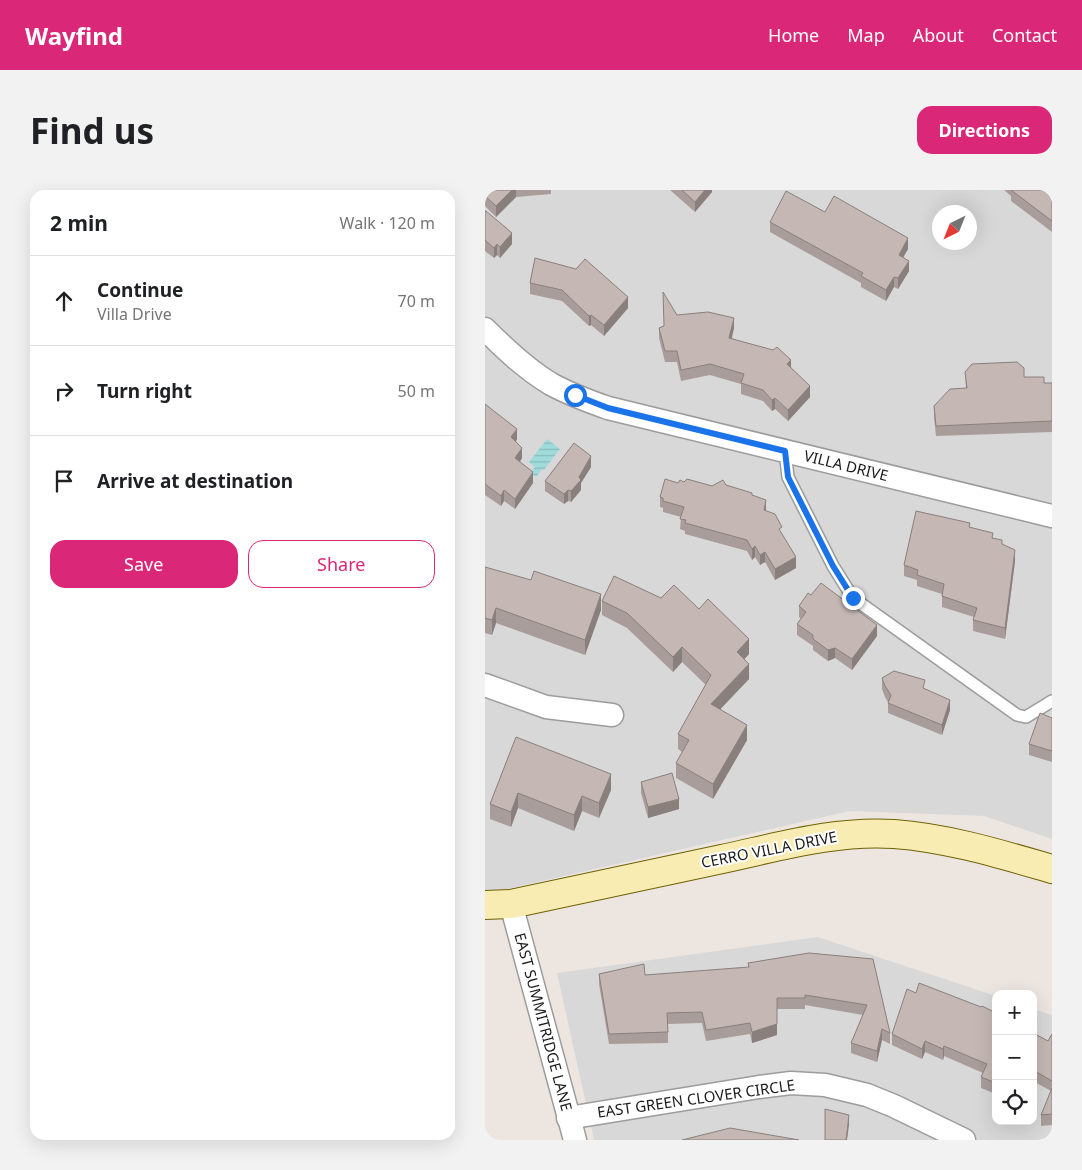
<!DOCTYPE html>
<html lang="en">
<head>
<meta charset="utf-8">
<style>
  body { margin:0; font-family:"Noto Sans",sans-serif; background:#f2f2f2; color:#202124 }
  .controls { position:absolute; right:15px; bottom:15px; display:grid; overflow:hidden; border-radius:10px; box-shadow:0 5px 20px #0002 }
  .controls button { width:45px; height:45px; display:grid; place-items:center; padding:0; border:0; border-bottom:1px solid #e0e0e0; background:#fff; color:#202124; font:25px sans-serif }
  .compass { position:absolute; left:447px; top:15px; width:45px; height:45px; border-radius:50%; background:#fff; box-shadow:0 5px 20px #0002; rotate:223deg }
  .stop { position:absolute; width:15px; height:15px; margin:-11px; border:4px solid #1a73e8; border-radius:50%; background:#fff }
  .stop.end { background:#1a73e8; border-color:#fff; box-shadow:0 1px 5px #0008 }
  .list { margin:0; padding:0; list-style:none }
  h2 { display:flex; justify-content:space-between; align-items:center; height:65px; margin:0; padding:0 20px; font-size:21px }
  h2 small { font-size:16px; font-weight:400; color:#757577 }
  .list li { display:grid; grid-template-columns:32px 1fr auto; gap:15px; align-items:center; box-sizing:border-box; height:90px; padding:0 20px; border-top:1px solid #e0e0e0 }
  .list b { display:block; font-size:19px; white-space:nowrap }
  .list p { margin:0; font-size:16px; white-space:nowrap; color:#757577 }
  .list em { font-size:16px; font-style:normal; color:#757577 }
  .actions { display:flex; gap:10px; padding:15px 20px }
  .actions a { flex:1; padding:11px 0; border:1px solid #db2777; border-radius:15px; text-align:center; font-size:18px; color:#db2777 }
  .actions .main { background:#db2777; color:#fff }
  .icon { flex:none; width:28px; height:28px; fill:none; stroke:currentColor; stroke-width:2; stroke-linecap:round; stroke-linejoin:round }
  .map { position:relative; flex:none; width:567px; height:950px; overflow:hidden; border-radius:15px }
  header { display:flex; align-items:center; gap:30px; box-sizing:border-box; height:70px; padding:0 25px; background:#db2777; color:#fff }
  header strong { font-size:24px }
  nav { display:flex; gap:28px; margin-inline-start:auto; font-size:18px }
  .intro { display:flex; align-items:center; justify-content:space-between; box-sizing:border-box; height:120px; padding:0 30px }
  h1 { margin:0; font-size:35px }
  .button { padding:12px 22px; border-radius:15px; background:#db2777; color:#fff; font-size:18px; font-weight:700 }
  main { display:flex; gap:30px; padding:0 30px }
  aside { flex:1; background:#fff; border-radius:15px; box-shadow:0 5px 20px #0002 }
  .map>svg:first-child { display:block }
  .residential { fill:#d9d8d8; fill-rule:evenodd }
  .water { fill:url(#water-rules) }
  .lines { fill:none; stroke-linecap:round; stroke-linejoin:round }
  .lane-casing { stroke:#9c9c9c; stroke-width:14 }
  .street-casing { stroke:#9c9c9c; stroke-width:25 }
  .secondary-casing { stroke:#6f6205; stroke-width:30 }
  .lane { stroke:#fff; stroke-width:11 }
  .street { stroke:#fff; stroke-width:22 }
  .secondary { stroke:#f8ecb3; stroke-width:28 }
  .wall { fill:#a99d9b }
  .shaded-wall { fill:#89807e }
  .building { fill:#c4b7b4; stroke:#89807e }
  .route { stroke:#1a73e8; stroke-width:6 }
  .labels { text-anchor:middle; stroke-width:4; stroke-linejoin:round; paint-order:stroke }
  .street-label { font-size:15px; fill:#1b1b1b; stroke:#fff }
</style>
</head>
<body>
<header>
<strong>Wayfind</strong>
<nav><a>Home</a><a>Map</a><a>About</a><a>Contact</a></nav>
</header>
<div class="intro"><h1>Find us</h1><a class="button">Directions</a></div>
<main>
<aside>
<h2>2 min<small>Walk · 120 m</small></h2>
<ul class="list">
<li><svg class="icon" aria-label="ahead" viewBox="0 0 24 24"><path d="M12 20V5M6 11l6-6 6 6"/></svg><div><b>Continue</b><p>Villa Drive</p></div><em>70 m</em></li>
<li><svg class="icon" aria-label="right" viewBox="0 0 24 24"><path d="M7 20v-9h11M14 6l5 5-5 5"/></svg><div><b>Turn right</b></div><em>50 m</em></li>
<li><svg class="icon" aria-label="arrive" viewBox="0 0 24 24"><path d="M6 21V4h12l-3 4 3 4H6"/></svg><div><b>Arrive at destination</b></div></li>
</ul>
<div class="actions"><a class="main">Save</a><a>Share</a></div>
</aside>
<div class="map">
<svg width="567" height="950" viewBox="0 0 567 950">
  <defs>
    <pattern id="water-rules" width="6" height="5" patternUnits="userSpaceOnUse" patternTransform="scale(1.25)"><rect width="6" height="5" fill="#a0dbdb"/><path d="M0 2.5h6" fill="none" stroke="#89bbbb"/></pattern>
  </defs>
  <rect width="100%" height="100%" fill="#ede6e0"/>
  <g class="residential">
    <path d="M0,0h567v649l-68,-23 -134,-5 -348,79h-17zM454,22h30v30h-30z"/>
    <polygon points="333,747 511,806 511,931 548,931 548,819 567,825 567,950 109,950 72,783"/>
  </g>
  <polygon class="water" points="62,249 75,259 59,280 57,279 51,287 45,283 50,277 44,272"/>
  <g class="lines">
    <defs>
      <polyline id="lane" points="300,261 303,287 348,376 368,408 532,525 541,527 567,511"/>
      <g id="street">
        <path d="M0,139c20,20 41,40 66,55 18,10 37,17 57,24l444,108"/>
        <polyline points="0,495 61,517 127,525"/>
        <polyline points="26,714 90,950"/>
        <polyline points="83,928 274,897 306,893 340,895 382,905 409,916 479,950"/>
      </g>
      <path id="secondary" d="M0,715l26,-1c70,-15 141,-30 211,-45 56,-12 114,-29 172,-25 54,4 106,20 158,35"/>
    </defs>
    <use href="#lane" class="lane-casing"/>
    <use href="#street" class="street-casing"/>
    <use href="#secondary" class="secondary-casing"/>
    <use href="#lane" class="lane"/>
    <use href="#street" class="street"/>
    <use href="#secondary" class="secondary"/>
  </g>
  <g class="wall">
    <polygon points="0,0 66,0 66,4 31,7 11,27 0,16"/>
    <polygon points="185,0 227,0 227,2 210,22"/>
    <polygon points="519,0 567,0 567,42 526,11 526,6"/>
    <polygon points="0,21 27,54 15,68 12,65 9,68 0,61"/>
    <polygon points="340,22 423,59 418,67 424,81 413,99 409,97 401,111 376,97 376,93 285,42 285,32"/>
    <polygon points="50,68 143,118 119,146 106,135 104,136 77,111 45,104 45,93"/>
    <polygon points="192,125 249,138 247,148 306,177 325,207 303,231 290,219 287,221 278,211 256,204 256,194 225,185 196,191 192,172 180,172 174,148 174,138 179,136"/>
    <polygon points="480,182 539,187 559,193 567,193 567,242 451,246 449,227 449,216 481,198"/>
    <polygon points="0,214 32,249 31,252 37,268 35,272 48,293 30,319 19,311 16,316 0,305"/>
    <polygon points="106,277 96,293 96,300 86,312 83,311 79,314 60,301 60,291"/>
    <polygon points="199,292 227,296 241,295 267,305 281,321 297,344 311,378 290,390 280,372 275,375 270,367 267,370 262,361 200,344 200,341 195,339 196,327 178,322 178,318 175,317 175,307 193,293"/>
    <polygon points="485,337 508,348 517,355 530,371 520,449 488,441 488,430 489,427 457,417 457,404 432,396 432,390 419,386 419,375"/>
    <polygon points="0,377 116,420 100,465 11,433 7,445 0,443"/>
    <polygon points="176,408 214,419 264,464 259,469 264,489 235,519 262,550 228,609 191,588 191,573 197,562 193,559 193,544 221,495 197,472 188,482 142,438 117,425 117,411"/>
    <polygon points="314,416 392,446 367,480 350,468 343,471 328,460 328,456 312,445 312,434 316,429 314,427"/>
    <polygon points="397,488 440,499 465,520 457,545 403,523 403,512 400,507 397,499"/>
    <polygon points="567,528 567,572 544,565 544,554"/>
    <polygon points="31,547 126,600 114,628 97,621 89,641 33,618 26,637 5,629 5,614"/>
    <polygon points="156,592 194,619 163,628 156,603"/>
    <polygon points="388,769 405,843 405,854 397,850 392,872 366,863 366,853 378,825 320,815 320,819 292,819 292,845 267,853 265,844 221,851 217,833 183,834 183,853 124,854 114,794 114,784 160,785 263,778 263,773"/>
    <polygon points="431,803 511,823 511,904 496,898 496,887 498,883 459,866 458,870 440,862 437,869 407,855 407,844"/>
    <polygon points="548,843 563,851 567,844 567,935 556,936 556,925 566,901 548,891"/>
  </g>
  <g class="shaded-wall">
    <polygon points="27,0 31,0 31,7 11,27 11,16"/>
    <polygon points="220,0 227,0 227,2 210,22 210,12"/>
    <polygon points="27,43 27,54 15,68 15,57"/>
    <polygon points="423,48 423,59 414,75 414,65"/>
    <polygon points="12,54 12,65 9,68 9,58"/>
    <polygon points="424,71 424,81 413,99 413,88"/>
    <polygon points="409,87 409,97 401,111 401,100"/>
    <polygon points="143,107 143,118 119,146 119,135"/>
    <polygon points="106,125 106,135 104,136 104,126"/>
    <polygon points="249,128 249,138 244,158 244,148"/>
    <polygon points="306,170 306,181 302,174"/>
    <polygon points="325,196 325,207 303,231 303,220"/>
    <polygon points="290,208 290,219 287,221 287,210"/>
    <polygon points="32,239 32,249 26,258 26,247"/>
    <polygon points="37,258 37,268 30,279 30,268"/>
    <polygon points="106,266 106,277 96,293 96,300 86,312 86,301"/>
    <polygon points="48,282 48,293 30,319 30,309"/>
    <polygon points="19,300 19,311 16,316 16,306"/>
    <polygon points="83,300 83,311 79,314 79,304"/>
    <polygon points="281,310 281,321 279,331 279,320"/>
    <polygon points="270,356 270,367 267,370 267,359"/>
    <polygon points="530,360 530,371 520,449 520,438"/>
    <polygon points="280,362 280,372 275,375 275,365"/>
    <polygon points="311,367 311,378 290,390 290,379"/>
    <polygon points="116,404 116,420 100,465 100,450"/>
    <polygon points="11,418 11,433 7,445 7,430"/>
    <polygon points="392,435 392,446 367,480 367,469"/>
    <polygon points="264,449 264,464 252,477 252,462"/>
    <polygon points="197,457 197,472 188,482 188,467"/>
    <polygon points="350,458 350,468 343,471 343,460"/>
    <polygon points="264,474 264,489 226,529 226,514"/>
    <polygon points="465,510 465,520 457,545 457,535"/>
    <polygon points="262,535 262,550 228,609 228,594"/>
    <polygon points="126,584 126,600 114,628 114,613"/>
    <polygon points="33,603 33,618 26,637 26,622"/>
    <polygon points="97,606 97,621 89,641 89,625"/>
    <polygon points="194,609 194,619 163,628 163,617"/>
    <polygon points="292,819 292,845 267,853 267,842"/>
    <polygon points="397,839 397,850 392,872 392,861"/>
    <polygon points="440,851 440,862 437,869 437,859"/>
    <polygon points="459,856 459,866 458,870 458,859"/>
    <polygon points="364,925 364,935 362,950 361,950"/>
  </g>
  <g class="building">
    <polygon points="0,0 27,0 11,16 0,6"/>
    <polygon points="197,0 220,0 210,12"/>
    <polygon points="526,0 567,0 567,31"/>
    <polygon points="301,1 340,22 349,6 423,48 414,65 424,71 413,88 409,87 401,100 376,86 378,83 285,32"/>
    <polygon points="0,21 1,21 27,43 15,57 12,54 9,58 0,50"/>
    <polygon points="50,68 91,79 100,69 143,107 119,135 106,125 104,126 77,100 45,93"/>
    <polygon points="178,102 192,125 223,122 249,128 244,148 288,160 292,157 306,170 302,174 325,196 303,220 290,208 287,210 278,200 256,193 259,184 225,174 196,180 192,161 180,161 174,138 179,136"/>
    <polygon points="532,172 539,178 539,187 559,187 559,193 567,193 567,231 451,236 449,216 465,199 482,198 480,182 487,174"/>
    <polygon points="0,214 32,239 26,247 37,258 30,268 48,282 30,309 19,300 16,306 0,294"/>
    <polygon points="89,253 106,266 94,287 96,290 86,301 83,300 79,304 60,291"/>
    <polygon points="180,289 193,293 195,290 199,292 202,289 227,296 238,290 241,295 267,303 267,305 281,310 279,320 290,324 297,337 294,339 311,367 290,379 280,362 275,365 270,356 267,359 262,350 200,333 201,330 195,329 199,317 178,311 178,308 175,307"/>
    <polygon points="431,321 485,333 484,337 508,343 507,348 517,350 517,354 530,360 520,438 488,430 492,418 457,406 459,394 432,385 433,380 419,375"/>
    <polygon points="0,377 46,390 49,381 116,404 100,450 11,418 7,430 0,428"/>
    <polygon points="129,386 176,408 189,395 214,419 223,409 264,449 252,462 264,474 226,514 262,535 228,594 191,573 204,550 193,544 226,485 197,457 188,467 142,423 117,411"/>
    <polygon points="336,393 392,435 367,469 350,458 343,460 328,449 328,445 312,434 321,422 314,416 323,403 326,405"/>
    <polygon points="409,481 440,490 438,498 465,510 457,535 403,513 406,505 400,496 397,488"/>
    <polygon points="555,523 567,528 567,561 544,554"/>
    <polygon points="31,547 126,584 114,613 97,606 89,625 33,603 26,622 5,614"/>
    <polygon points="187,583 194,609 163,617 156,592"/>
    <polygon points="324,763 388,769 405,843 397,839 392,861 366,853 382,815 320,805 320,808 292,808 292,834 267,842 265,833 221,840 217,822 182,823 183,842 124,844 114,784 159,774 160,785 264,777 263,773"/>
    <polygon points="434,793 496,817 497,816 511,823 511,893 496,887 502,874 459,856 458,859 440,851 437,859 407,844 422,799 431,803"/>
    <polygon points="548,843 563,851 567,844 567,891 548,880"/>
    <polygon points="567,898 567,924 556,925"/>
    <polygon points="340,919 364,925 361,950 340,950"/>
    <polygon points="245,938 314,950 197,950"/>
  </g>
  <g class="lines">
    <polyline class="route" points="90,205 123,218 300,261 303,287 348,376 368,408"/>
  </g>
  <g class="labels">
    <g class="street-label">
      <text transform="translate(361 276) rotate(14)" y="5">VILLA DRIVE</text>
      <text transform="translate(284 660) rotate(-11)" y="5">CERRO VILLA DRIVE</text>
      <text transform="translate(58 832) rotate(75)" y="5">EAST SUMMITRIDGE LANE</text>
      <text transform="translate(211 909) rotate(-8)" y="5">EAST GREEN CLOVER CIRCLE</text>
    </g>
  </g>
</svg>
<div class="controls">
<button>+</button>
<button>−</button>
<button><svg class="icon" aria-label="locate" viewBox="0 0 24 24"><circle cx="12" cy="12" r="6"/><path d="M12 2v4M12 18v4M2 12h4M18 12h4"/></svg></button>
</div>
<svg class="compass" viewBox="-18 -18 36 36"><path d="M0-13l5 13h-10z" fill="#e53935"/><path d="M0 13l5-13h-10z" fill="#757577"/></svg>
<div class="stop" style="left:90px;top:205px"></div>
<div class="stop end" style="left:368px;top:408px"></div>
</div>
</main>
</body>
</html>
